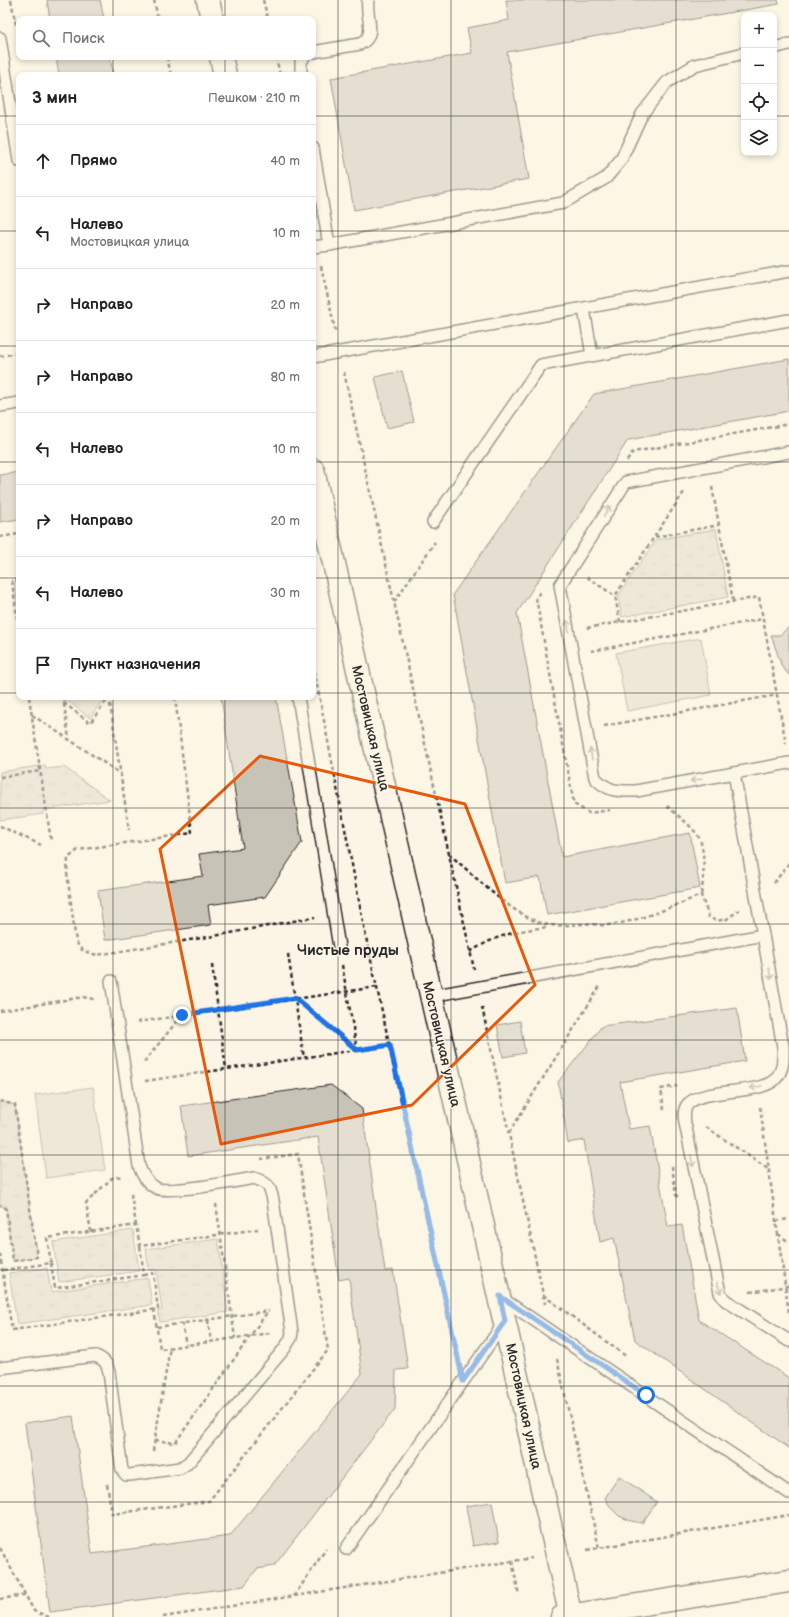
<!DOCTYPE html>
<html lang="ru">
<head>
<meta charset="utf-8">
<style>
  body { margin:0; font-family:"Balsamiq Sans",sans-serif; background:#f6f6f6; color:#222 }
  .controls { position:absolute; right:12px; top:12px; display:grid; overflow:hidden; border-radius:8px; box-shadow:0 2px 6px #0003 }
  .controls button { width:36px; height:36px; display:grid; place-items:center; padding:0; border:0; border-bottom:1px solid #e0e0e0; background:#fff; color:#222; font:20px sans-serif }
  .stop { position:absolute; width:12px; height:12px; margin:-9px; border:3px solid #1a73e8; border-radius:50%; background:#fff }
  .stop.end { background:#1a73e8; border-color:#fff; box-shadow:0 1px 4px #0008 }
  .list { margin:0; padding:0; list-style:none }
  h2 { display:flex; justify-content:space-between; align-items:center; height:52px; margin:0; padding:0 16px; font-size:17px }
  h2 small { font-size:13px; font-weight:400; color:#767676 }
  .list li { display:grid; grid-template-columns:26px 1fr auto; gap:12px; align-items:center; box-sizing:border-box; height:72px; padding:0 16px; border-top:1px solid #e0e0e0 }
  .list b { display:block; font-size:15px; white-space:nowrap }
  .list p { margin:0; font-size:13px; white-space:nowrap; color:#767676 }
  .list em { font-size:13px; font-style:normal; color:#767676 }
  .icon { flex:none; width:22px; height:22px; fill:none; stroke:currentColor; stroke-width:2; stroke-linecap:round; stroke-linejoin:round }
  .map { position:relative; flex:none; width:789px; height:1617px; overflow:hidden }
  .search { position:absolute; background:#fff; box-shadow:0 2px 6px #0003; left:16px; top:16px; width:300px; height:44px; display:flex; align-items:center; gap:10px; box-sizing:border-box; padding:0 14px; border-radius:8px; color:#767676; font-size:15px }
  .panel { position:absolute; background:#fff; box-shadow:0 2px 6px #0003; left:16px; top:72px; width:300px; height:628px; border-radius:8px }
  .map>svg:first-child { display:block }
  .grass { fill:#ded8ca; stroke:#84827a }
  .park { fill:url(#park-tufts); stroke:#84827a }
  .building { fill:#c8c3b7; stroke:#2b2b2b }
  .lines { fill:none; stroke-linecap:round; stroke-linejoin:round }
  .lane-casing { stroke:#2b2b2b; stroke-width:14 }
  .street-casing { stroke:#2b2b2b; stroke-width:25 }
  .secondary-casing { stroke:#2b2b2b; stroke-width:25 }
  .path { stroke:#2b2b2b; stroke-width:2.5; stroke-dasharray:4 3; stroke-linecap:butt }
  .lane { stroke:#fcf5e5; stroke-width:11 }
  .street { stroke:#fcf5e5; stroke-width:22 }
  .secondary { stroke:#fcf5e5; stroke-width:22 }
  .oneway { stroke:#949088 }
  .route { stroke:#1a73e8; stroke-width:5 }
  .marked { fill:none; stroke:#e8590c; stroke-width:3; stroke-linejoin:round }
  .grid { fill:none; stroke:#2b2b2b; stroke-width:1; stroke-opacity:0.55 }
  .labels { text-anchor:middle; stroke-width:3; stroke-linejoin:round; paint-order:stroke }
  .street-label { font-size:14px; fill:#2b2b2b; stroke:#fcf5e5 }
  .neighbourhood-label { font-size:15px; font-weight:bold; fill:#2b2b2b; stroke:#fcf5e5 }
</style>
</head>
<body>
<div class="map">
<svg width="789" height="1617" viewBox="0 0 789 1617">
  <defs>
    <pattern id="park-tufts" width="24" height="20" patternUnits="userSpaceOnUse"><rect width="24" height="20" fill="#ded8ca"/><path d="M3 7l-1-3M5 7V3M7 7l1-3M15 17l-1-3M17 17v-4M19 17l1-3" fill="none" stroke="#bfbaae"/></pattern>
  </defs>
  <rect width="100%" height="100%" fill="#fcf5e5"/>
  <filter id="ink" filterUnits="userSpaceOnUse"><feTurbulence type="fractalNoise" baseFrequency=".025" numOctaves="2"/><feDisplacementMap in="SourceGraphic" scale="8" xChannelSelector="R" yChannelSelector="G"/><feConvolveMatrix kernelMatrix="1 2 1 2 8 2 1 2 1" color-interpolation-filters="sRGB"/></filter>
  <g filter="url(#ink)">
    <g class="grass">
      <polygon points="701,638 711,695 627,711 616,653"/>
      <polygon points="93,1087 105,1170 46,1178 35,1095"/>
    </g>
    <g class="park">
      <polygon points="716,529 728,597 622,617 618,596 656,540"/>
      <polygon points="19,582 19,614 14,583"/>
      <polygon points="73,697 104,697 104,698 90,718 69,702"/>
      <polygon points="45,765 46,769 64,767 110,800 43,810 43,814 0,820 0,772"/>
      <polygon points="0,1101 15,1105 37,1257 13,1261 6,1209 0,1205"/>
      <polygon points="133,1230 139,1271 59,1282 53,1242"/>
      <polygon points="218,1239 228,1312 160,1322 158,1311 162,1310 156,1269 149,1270 146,1249"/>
      <polygon points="47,1268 51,1292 148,1278 152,1305 17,1324 9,1273"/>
    </g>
    <g class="building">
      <polygon points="47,0 100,0 104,19 50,19"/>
      <polygon points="506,0 778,0 779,4 507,52 529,179 354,210 331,78 472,53 467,28 509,20"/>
      <polygon points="56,57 110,57 113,75 59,75"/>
      <polygon points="789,359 789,411 628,440 517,613 562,857 690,833 700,888 547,915 540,877 505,883 453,594 594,394"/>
      <polygon points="402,371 414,422 387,428 375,377"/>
      <polygon points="19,472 19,519 0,522 0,475"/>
      <polygon points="789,627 789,675 782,667 771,635 780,635"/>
      <polygon points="221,697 276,697 302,842 265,897 208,905 211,925 105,940 98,891 203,876 199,854 243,848"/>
      <polygon points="737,1008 745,1061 620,1082 629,1129 650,1126 668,1227 682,1225 699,1320 789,1378 789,1448 635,1340 614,1238 600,1242 584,1140 568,1143 558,1082 602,1026"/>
      <polygon points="520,1021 525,1053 503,1057 497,1025"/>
      <polygon points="331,1085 362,1109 385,1271 393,1270 408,1369 396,1370 395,1409 274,1566 257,1569 244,1586 50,1612 25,1423 73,1416 92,1554 230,1536 362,1374 349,1278 339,1280 318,1137 188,1156 181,1106"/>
      <polygon points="619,1476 657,1502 642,1523 631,1521 619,1516 611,1508 605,1498"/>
      <polygon points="492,1502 499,1542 473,1546 466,1506"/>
    </g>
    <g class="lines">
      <defs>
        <g id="lane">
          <polyline points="0,38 19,161"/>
          <polyline points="774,48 789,44"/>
          <path d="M313,52l47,-8c18,-8 5,-28 8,-44"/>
          <polyline points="301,75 301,62 304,57"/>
          <polyline points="313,148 329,245 313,247"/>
          <polyline points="329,245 563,203 606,178 621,160 642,114 667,82 695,65 744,53"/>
          <polyline points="584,309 592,355"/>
          <polyline points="313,357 789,271"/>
          <polyline points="0,406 19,403"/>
          <path d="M789,452l-163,30 -66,103 35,193c14,14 22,13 41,13l153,-28"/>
          <polyline points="433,522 541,365 789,320"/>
          <polyline points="298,697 339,947"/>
          <path d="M734,773l49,274c0,10 1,21 -6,30 -11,18 -72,11 -88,26 -6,5 -5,13 -4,20l35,170 5,7 64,41"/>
          <polyline points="431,996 763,935"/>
          <polyline points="500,1297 789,1493"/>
          <path d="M0,1368l95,-12c9,3 12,7 14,16l13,98 4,5h4l50,-7 8,-5 97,-115 6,-10 1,-6 -19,-132c-3,-14 -5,-17 -19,-22 -16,3 -87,16 -98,10 -9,-5 -14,-13 -17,-22l-28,-185"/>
          <polyline points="346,1549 504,1323"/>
        </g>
        <g id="street">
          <polyline points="208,0 212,19"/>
          <polyline points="221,57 225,75"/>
          <polyline points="313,470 571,1617"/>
        </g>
        <polyline id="secondary" points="562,1617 789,1581"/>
      </defs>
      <use href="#lane" class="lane-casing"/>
      <use href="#street" class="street-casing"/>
      <use href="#secondary" class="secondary-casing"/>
      <g class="path">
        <polyline points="11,0 16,25"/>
        <polyline points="154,0 158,19"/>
        <polyline points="263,0 268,19"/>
        <polyline points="167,57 171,75"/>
        <polyline points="276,57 280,75"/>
        <polyline points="321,266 336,334"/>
        <polyline points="0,356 19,353"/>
        <polyline points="344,372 474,969"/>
        <polyline points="627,461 633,452 789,424"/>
        <polyline points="712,487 733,601"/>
        <polyline points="0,537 19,534"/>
        <polyline points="655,537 719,525"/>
        <polyline points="587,577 615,596"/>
        <polyline points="19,580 12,581 19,631"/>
        <polyline points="540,592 536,598 574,804 589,813 610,810"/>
        <polyline points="394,602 435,542"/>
        <polyline points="620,622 615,596 684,492"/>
        <polyline points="587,628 759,597 786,744"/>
        <polyline points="591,651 763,619"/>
        <polyline points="313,664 367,942 457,1356"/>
        <polyline points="29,697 51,841"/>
        <polyline points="63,697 69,739"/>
        <polyline points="68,697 64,703 90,723 109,697"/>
        <polyline points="109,697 129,830"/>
        <polyline points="175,697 192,833 78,850 68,858 67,873 76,942 83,951 97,955 214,936 315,917"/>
        <polyline points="32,715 121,774"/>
        <polyline points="604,726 777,695"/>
        <polyline points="0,777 40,771"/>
        <path d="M667,806c10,9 24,19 31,30 8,12 6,45 3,59"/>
        <polyline points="0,826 41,845"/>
        <path d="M449,854c26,22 54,52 84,66 17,8 33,5 51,4 8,-1 16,2 24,1 33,-4 63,-18 93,-30l8,22 7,4 11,-2 12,-9"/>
        <polyline points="774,883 789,863"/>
        <path d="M470,952c26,-17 49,-22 79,-25"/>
        <polyline points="288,954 304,1058"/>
        <polyline points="212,965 226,1069"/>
        <polyline points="342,965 357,1050"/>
        <polyline points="296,999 356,1049"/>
        <polyline points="482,1007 545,1304"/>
        <polyline points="0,1011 83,997 94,999"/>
        <polyline points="137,1022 377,987"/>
        <polyline points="144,1062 182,1015"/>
        <polyline points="145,1081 390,1045"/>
        <polyline points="0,1101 15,1105 37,1257 13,1261 6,1208 0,1205"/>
        <polyline points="760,1107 789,1313"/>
        <polyline points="664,1110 661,1089 677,1086"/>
        <polyline points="706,1127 768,1169"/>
        <polyline points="509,1133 600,986"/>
        <polyline points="672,1166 676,1195 680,1199"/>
        <polyline points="131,1194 136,1225"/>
        <polyline points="216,1204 235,1338"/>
        <polyline points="776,1221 789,1219"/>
        <polyline points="91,1232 86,1203 112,1178 123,1176"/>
        <polyline points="778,1234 789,1242"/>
        <polyline points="0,1254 12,1330 158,1309 153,1273 144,1275"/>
        <polyline points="51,1263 55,1288 144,1275 140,1246"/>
        <polyline points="3,1270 51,1263 47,1238 136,1225 140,1246 258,1229"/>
        <polyline points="750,1292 789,1286"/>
        <polyline points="543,1295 627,1357"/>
        <polyline points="154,1309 160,1349 270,1333"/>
        <polyline points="208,1320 211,1341"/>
        <polyline points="182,1323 186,1345"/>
        <polyline points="157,1327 269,1311"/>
        <polyline points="557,1359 599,1548"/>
        <polyline points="155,1440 175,1443 268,1311"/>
        <polyline points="153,1451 170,1347"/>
        <polyline points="107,1484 112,1514 209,1501 328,1350 298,1154 261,1159"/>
        <polyline points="0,1548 34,1611 49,1617"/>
        <polyline points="587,1550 789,1515"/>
        <polyline points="512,1561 519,1595"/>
        <polyline points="294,1596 326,1549"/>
        <polyline points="0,1599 25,1595"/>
        <polyline points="163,1617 532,1558"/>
      </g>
      <use href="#lane" class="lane"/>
      <use href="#street" class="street"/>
      <use href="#secondary" class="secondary"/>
    </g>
    <defs><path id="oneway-shaft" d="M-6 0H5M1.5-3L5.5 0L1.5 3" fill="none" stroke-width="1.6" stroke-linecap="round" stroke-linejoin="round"/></defs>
    <g class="oneway">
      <use href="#oneway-shaft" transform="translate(607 511) rotate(-57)"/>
      <use href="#oneway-shaft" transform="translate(568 626) rotate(-100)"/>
      <use href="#oneway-shaft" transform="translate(591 754) rotate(-100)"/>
      <use href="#oneway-shaft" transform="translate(696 780) rotate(170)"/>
      <use href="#oneway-shaft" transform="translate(770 974) rotate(80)"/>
      <use href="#oneway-shaft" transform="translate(756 1087) rotate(171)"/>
      <use href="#oneway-shaft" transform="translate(692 1161) rotate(79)"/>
      <use href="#oneway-shaft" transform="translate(719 1288) rotate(71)"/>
    </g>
  </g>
  <g class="lines" filter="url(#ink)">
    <polyline class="route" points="182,1015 295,998 357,1050 390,1045 463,1381 505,1321 500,1296 646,1395"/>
  </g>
  <path d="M0 0H789V1617H0ZM260,756l205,48 70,181 -123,120 -191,39 -61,-295z" fill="#fcf5e5" fill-opacity=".55" fill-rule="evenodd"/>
  <path class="marked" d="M260,756l205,48 70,181 -123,120 -191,39 -61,-295z"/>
  <path class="grid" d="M113,0v19M225,0v19M338,0v1617M451,0v1617M564,0v1617M676,0v1617M113,57v18M225,57v18M0,116h19M313,116h431M774,116h15M0,231h19M313,231h476M0,346h19M313,346h476M0,462h19M313,462h476M0,578h19M313,578h476M0,693h19M313,693h476M113,697v920M225,697v920M0,808h789M0,924h789M0,1040h789M0,1155h789M0,1270h789M0,1386h789M0,1502h789"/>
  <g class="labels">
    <g class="street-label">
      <text transform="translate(371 728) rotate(77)" y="5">Мостовицкая улица</text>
      <text transform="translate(442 1044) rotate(77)" y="5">Мостовицкая улица</text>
      <text transform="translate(524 1406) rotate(78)" y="5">Мостовицкая улица</text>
    </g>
    <g class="neighbourhood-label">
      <text x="348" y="955">Чистые пруды</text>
    </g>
  </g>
</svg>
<div class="controls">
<button>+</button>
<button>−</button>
<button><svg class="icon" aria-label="locate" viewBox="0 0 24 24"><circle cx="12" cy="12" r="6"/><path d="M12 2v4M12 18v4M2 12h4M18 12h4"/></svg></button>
<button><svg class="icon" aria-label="layers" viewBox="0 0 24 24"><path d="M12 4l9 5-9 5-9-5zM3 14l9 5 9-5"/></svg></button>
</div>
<div class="stop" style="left:646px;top:1395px"></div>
<div class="stop end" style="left:182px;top:1015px"></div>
<div class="search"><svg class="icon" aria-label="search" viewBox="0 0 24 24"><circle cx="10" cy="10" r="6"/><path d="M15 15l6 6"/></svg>Поиск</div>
<section class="panel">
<h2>3 мин<small>Пешком · 210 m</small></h2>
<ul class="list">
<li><svg class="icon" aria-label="ahead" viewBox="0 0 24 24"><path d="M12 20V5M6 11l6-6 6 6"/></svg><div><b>Прямо</b></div><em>40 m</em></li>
<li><svg class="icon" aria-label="left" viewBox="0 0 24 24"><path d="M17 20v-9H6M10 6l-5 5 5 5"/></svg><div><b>Налево</b><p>Мостовицкая улица</p></div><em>10 m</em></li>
<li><svg class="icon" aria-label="right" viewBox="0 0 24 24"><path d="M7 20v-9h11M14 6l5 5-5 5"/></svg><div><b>Направо</b></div><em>20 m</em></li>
<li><svg class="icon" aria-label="right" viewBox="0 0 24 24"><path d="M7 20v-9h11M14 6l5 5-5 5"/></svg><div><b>Направо</b></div><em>80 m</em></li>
<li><svg class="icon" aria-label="left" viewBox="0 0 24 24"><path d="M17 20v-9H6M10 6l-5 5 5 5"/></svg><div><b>Налево</b></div><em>10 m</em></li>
<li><svg class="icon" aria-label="right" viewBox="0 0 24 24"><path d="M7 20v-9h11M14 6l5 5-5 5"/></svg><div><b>Направо</b></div><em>20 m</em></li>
<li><svg class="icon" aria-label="left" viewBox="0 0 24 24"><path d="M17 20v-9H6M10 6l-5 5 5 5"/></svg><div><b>Налево</b></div><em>30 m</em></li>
<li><svg class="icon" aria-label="arrive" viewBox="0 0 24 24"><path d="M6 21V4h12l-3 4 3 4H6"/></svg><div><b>Пункт назначения</b></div></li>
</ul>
</section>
</div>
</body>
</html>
